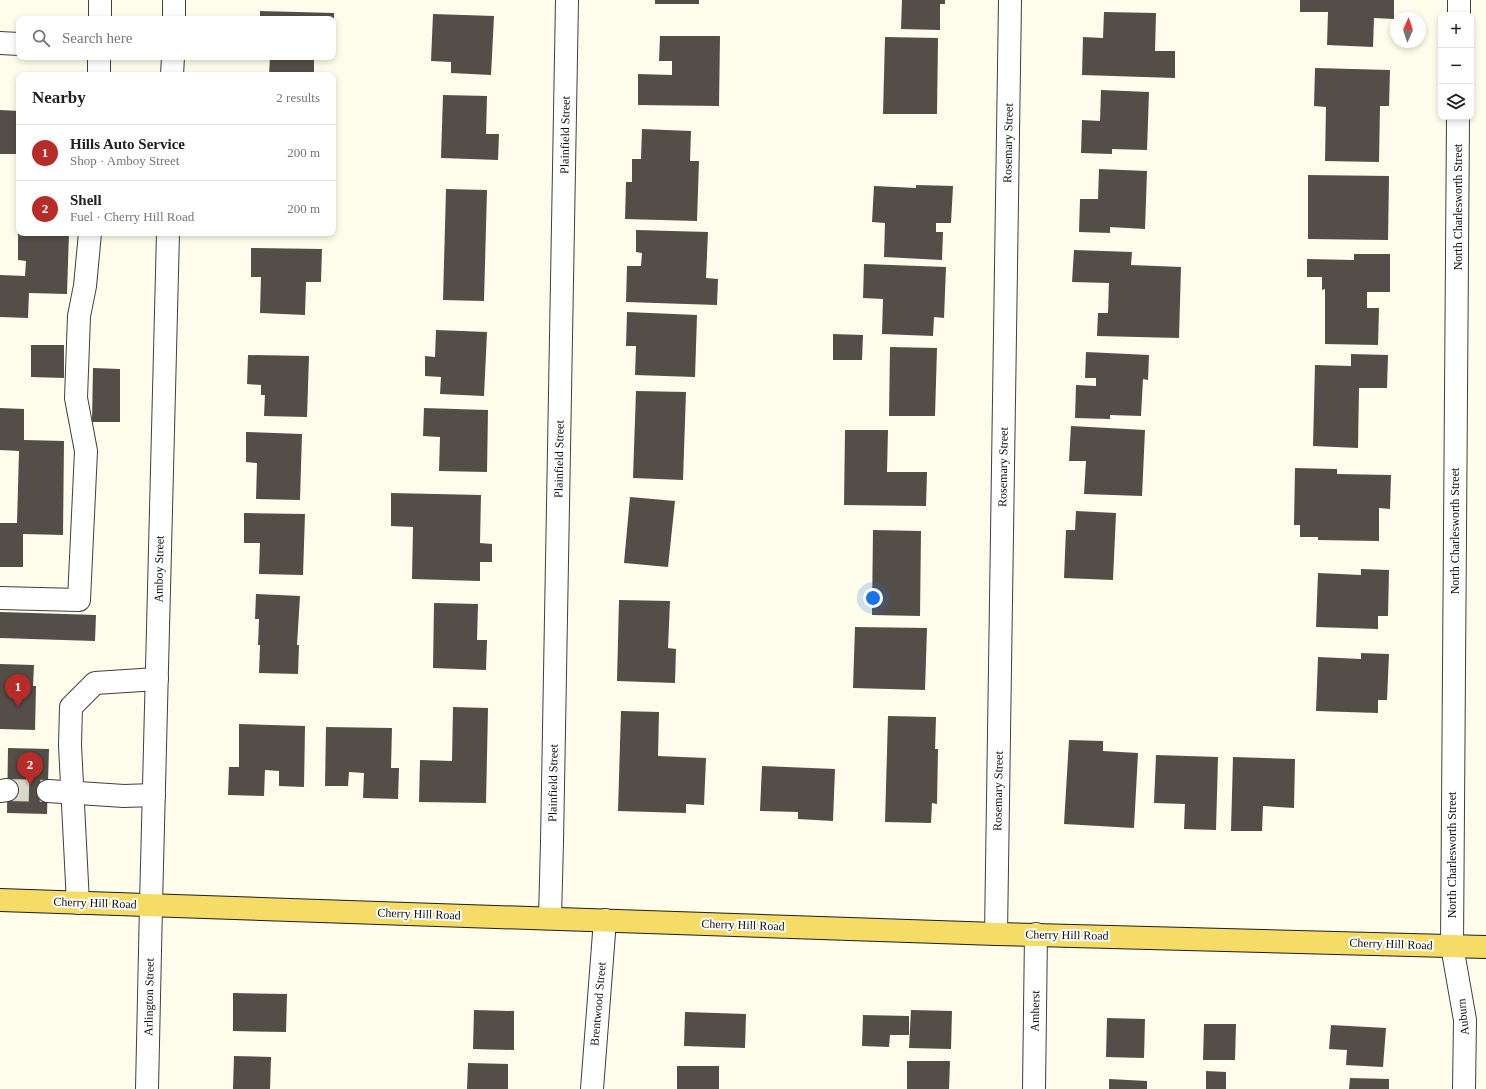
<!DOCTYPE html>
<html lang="en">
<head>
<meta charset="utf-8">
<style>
  body { margin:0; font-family:Georgia,serif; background:#f2f2f2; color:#202124 }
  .controls { position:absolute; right:12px; top:12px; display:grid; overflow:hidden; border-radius:8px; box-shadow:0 2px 6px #0003 }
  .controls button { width:36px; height:36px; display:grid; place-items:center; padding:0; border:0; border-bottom:1px solid #e0e0e0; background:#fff; color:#202124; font:20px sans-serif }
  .compass { position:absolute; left:1390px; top:12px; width:36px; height:36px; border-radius:50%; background:#fff; box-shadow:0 2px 6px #0003; rotate:3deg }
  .you { position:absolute; left:873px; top:598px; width:14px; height:14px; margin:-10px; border:3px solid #fff; border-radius:50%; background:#1a73e8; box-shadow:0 0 0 6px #1a73e833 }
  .badge { display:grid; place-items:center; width:26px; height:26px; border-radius:50%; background:#b72c29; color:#fff; font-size:13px; font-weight:700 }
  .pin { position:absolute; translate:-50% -33px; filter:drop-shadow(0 1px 2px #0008) }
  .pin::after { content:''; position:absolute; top:21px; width:14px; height:12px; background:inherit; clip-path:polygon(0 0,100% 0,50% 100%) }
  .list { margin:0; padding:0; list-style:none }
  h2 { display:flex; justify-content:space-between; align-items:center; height:52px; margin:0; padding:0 16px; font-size:17px }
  h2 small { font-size:13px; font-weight:400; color:#757577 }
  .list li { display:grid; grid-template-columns:26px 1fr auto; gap:12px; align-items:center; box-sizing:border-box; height:56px; padding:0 16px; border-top:1px solid #e0e0e0 }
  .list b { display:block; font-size:15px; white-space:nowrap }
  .list p { margin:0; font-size:13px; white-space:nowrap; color:#757577 }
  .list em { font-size:13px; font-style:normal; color:#757577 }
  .icon { flex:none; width:22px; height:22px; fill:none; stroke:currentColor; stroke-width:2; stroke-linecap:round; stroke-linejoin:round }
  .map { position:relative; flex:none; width:1486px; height:1089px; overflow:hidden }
  .search { position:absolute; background:#fff; box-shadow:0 2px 6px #0003; left:16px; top:16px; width:320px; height:44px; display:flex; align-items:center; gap:10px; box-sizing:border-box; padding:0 14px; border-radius:8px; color:#757577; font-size:15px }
  .panel { position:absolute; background:#fff; box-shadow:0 2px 6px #0003; left:16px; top:72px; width:320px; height:164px; border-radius:8px }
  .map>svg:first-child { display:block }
  .building { fill:#544e49 }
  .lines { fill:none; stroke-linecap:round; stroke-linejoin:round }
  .minor-tunnel { stroke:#dad8ca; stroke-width:22; stroke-dasharray:22 11; stroke-linecap:butt }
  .minor-casing { stroke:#3f3f3f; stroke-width:24 }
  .major-casing { stroke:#1d1d1d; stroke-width:24 }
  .minor { stroke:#fff; stroke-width:22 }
  .major { stroke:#f4dc66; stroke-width:22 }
  .labels { text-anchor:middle; stroke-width:4; stroke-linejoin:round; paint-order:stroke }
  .street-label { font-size:12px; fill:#0c0c0c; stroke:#fff }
</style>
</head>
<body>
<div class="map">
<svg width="1486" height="1089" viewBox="0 0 1486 1089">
  <rect width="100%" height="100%" fill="#fefceb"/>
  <g class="building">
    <rect x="655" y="0" width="44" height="4"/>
    <polygon points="902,0 945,0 945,4 940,4 940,30 901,29"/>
    <polygon points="1300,0 1394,0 1394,19 1374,18 1373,47 1327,45 1328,12 1300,12"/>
    <polygon points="260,11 334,13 334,19 260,19"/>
    <polygon points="1104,12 1156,13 1155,51 1175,51 1175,78 1082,75 1083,37 1103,38"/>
    <polygon points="433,14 494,16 491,75 451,73 451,62 431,61"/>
    <polygon points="660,36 720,36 719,106 638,105 638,74 672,75 672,61 659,61"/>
    <polygon points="885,37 938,38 937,114 883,114"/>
    <polygon points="270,57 314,57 314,75 269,75"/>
    <polygon points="1315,68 1390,70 1389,106 1380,106 1379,162 1325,161 1326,107 1314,106"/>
    <polygon points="1101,90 1149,92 1147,150 1112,149 1112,154 1081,153 1082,120 1100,121"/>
    <polygon points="443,95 487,96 486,134 499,134 498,160 441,158"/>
    <polygon points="0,110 19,111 19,154 0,154"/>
    <polygon points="642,129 691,131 690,161 699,161 697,221 625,219 626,182 632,182 632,159 641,159"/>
    <polygon points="1099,169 1147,171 1145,229 1110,227 1110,233 1079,232 1080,199 1098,199"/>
    <polygon points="1308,175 1389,176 1388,240 1308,239"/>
    <polygon points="916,185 953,186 951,223 936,223 936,232 943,232 942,260 884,257 885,223 872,222 874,186 916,188"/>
    <polygon points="446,189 487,190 484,301 443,300"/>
    <polygon points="636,230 708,232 706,278 718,279 717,305 626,302 627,266 641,266 642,253 636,252"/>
    <polygon points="18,233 69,233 67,294 29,293 28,318 0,317 0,275 25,276 26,261 18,260"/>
    <polygon points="251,248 322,249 321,282 306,282 305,315 260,313 261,277 251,277"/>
    <polygon points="1074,250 1132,252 1131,265 1181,267 1179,338 1097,336 1098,313 1108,313 1109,283 1072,282"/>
    <polygon points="1354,254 1390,254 1390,292 1367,292 1367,308 1379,308 1378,345 1325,344 1325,289 1322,290 1322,277 1307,277 1307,259 1354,260"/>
    <polygon points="864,264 946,267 944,318 934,317 933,336 882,334 883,299 863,298"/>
    <polygon points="627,312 697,315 695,377 635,375 636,346 626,346"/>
    <polygon points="436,330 487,332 484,396 440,394 441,377 425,376 425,356 435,357"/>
    <polygon points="833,334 863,335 862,360 833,360"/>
    <polygon points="31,345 64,345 64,378 31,377"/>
    <polygon points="890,347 937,348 935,416 889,416"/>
    <polygon points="1086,352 1149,355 1148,380 1143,379 1141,416 1110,415 1110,419 1075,418 1076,385 1096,386 1096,378 1085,378"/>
    <polygon points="1351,354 1388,355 1387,388 1359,388 1358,448 1313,446 1315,365 1351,366"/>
    <polygon points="248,355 309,356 307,417 264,416 265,395 261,395 261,385 247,384"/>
    <polygon points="93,368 120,369 120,422 92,422"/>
    <polygon points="636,391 686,392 683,480 633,478"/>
    <polygon points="0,408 24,409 24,440 64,441 63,535 23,534 23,567 0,567 0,523 17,523 19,451 0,450"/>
    <polygon points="424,408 488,410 487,472 439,471 440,437 423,436"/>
    <polygon points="1071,426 1145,430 1142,496 1084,494 1086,461 1069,461"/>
    <polygon points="845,430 888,430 887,472 927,472 926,506 844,505"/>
    <polygon points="246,432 302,434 300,500 256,499 257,463 246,462"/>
    <polygon points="1295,468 1337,469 1337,474 1391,475 1390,509 1379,508 1379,541 1318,540 1318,537 1300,537 1300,525 1294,525"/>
    <polygon points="391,493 481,495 480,543 492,544 492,562 480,562 480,581 412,579 413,527 391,526"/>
    <polygon points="630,497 675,501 668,567 624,563"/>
    <polygon points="1076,511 1116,513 1113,580 1064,578 1066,530 1075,530"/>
    <polygon points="244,513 305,514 303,575 259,574 260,543 244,543"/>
    <polygon points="873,530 921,531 920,616 872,615"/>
    <polygon points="1361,569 1389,570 1388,616 1378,616 1378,629 1316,627 1318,573 1361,575"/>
    <polygon points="256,594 300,596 297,645 299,645 298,674 259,673 260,645 258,645 259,619 255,619"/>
    <polygon points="619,600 670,601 668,648 676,649 675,683 617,681"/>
    <polygon points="434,603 478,604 477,640 487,640 486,670 433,668"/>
    <polygon points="0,612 96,615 95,641 0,638"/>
    <polygon points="855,627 927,628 925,690 853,688"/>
    <polygon points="1361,653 1389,654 1387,700 1378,700 1378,713 1316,711 1318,657 1361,659"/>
    <polygon points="0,664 34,665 33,686 36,686 35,730 0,729"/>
    <polygon points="453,707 488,708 486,803 419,802 420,760 452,761"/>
    <polygon points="621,711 659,712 658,756 706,758 704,805 686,804 686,813 618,811"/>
    <polygon points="888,716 936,717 935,749 938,749 937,804 932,803 931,823 885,822"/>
    <polygon points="239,724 305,726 304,787 279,786 279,771 265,770 264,796 228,795 229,767 239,767"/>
    <polygon points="326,727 392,728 391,768 399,768 398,799 363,798 364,773 349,772 348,786 325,786"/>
    <polygon points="1069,740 1103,741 1103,751 1138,753 1134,828 1064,824"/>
    <polygon points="8,748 49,749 47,814 7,813"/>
    <polygon points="1156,755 1218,757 1216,830 1184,829 1185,804 1154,803"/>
    <polygon points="1233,757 1295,759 1294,808 1263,806 1262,831 1231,831"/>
    <polygon points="762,766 835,769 833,821 798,819 798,812 760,811"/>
    <polygon points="233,993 287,994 286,1032 233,1031"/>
    <polygon points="474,1010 514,1011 514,1050 473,1049"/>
    <polygon points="911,1010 952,1011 951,1049 909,1048"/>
    <polygon points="685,1012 746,1014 745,1048 684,1046"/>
    <polygon points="863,1015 909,1016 909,1035 890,1035 889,1047 862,1046"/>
    <polygon points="1107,1018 1145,1019 1144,1058 1106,1057"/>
    <polygon points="1204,1024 1236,1024 1235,1060 1203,1060"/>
    <polygon points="1331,1025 1386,1028 1383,1067 1346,1065 1347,1050 1329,1049"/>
    <polygon points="234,1056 271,1057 270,1089 233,1089"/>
    <polygon points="907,1061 950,1061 949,1089 907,1089"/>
    <polygon points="468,1063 508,1064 508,1089 467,1089"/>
    <rect x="677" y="1066" width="42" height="23"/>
    <polygon points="1206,1071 1226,1072 1226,1089 1206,1089"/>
    <polygon points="1350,1078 1389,1079 1389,1089 1349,1089"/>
    <polygon points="1109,1079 1147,1081 1147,1089 1109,1089"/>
  </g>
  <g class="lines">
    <polyline class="minor-tunnel" points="7,790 48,791"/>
    <defs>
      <g id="minor">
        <polyline points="1459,15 1459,0"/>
        <polyline points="100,19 100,0"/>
        <polyline points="174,19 174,0"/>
        <polyline points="0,43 19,44"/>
        <polyline points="99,75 99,57"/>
        <polyline points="172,75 173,57"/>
        <polyline points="1458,117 1452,946 1465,1020 1464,1089"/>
        <polyline points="0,598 79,600 86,451 76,398 79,316 85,286 90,233"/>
        <polyline points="0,791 7,790"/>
        <polyline points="48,791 124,796 154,795"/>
        <polyline points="78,903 70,745 71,707 95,683 157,679"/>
        <polyline points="550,918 552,842 567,0"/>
        <polyline points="996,934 1010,0"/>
        <polyline points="147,1089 151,905 168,233"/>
        <polyline points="592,1089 605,920"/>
        <polyline points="1034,1089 1036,934"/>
      </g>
      <polyline id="major" points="0,900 996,934 1486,947"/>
    </defs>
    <use href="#minor" class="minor-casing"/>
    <use href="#major" class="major-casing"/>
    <use href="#minor" class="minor"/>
    <use href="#major" class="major"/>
  </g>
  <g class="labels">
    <g class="street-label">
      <text transform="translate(565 135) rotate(-89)" y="4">Plainfield Street</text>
      <text transform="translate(1008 143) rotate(-89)" y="4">Rosemary Street</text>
      <text transform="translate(1458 207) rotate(-90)" y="4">North Charlesworth Street</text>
      <text transform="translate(559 459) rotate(-89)" y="4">Plainfield Street</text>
      <text transform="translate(1003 467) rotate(-89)" y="4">Rosemary Street</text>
      <text transform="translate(1455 531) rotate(-90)" y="4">North Charlesworth Street</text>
      <text transform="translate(159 569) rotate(-89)" y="4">Amboy Street</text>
      <text transform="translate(553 783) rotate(-89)" y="4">Plainfield Street</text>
      <text transform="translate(998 791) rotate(-89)" y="4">Rosemary Street</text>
      <text transform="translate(1452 855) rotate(-90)" y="4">North Charlesworth Street</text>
      <text transform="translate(95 903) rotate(2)" y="4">Cherry Hill Road</text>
      <text transform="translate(419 914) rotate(2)" y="4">Cherry Hill Road</text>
      <text transform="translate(743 925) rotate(2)" y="4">Cherry Hill Road</text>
      <text transform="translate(1067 935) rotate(1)" y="4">Cherry Hill Road</text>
      <text transform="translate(1391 944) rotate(2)" y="4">Cherry Hill Road</text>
      <text transform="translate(149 997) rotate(-89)" y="4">Arlington Street</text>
      <text transform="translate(598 1004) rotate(-85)" y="4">Brentwood Street</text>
      <text transform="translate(1035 1011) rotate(-89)" y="4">Amherst</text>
      <text transform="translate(1463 1017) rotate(-96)" y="4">Auburn</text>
    </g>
  </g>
</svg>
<div class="controls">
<button>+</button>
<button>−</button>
<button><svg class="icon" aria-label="layers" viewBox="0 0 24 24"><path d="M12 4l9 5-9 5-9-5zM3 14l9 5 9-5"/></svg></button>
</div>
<svg class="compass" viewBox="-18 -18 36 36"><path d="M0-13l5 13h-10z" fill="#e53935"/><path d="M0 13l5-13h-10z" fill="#757577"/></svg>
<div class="you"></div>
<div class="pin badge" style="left:18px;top:707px">1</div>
<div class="pin badge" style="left:30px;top:785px">2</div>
<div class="search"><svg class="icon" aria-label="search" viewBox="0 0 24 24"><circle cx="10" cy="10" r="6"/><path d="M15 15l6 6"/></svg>Search here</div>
<section class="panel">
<h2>Nearby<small>2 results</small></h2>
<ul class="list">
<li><span class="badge">1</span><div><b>Hills Auto Service</b><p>Shop · Amboy Street</p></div><em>200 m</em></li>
<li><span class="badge">2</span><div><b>Shell</b><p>Fuel · Cherry Hill Road</p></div><em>200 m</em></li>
</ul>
</section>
</div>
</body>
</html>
